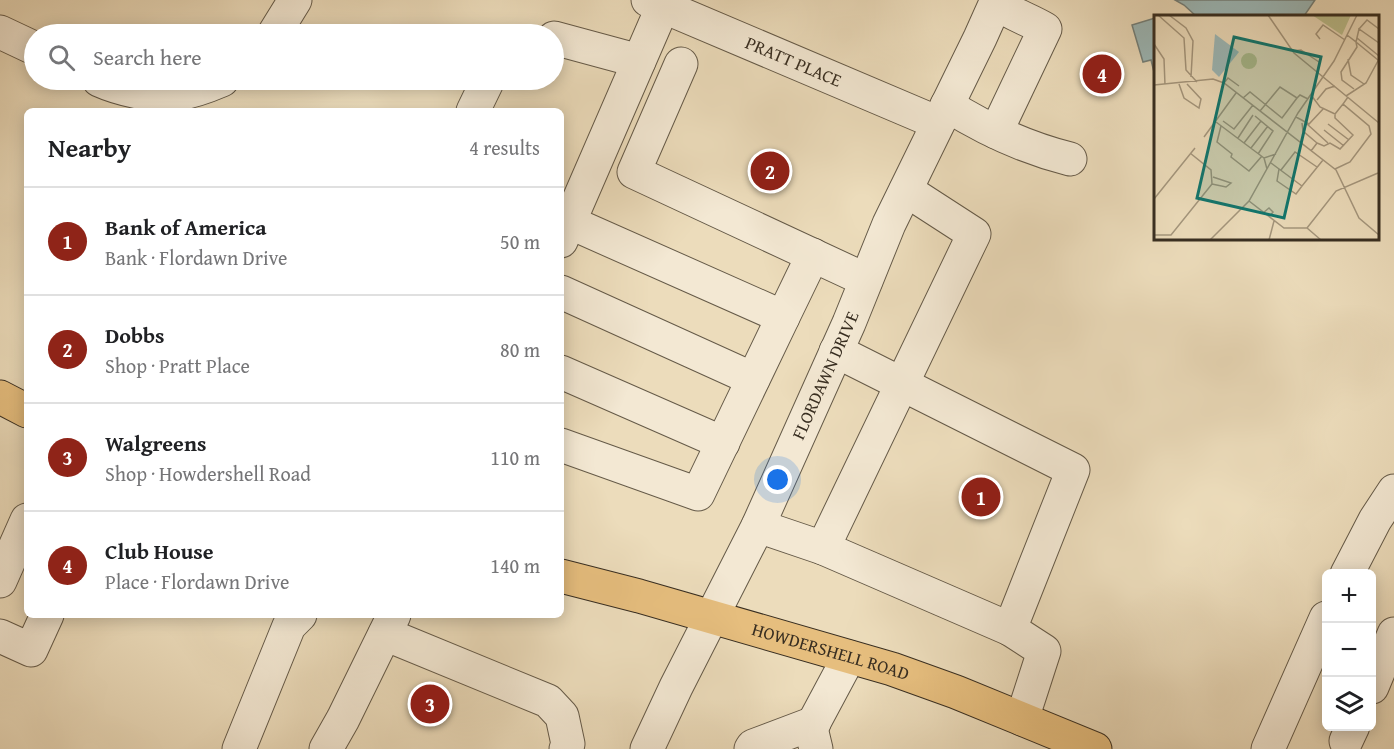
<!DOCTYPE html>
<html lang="en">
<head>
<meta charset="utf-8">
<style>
  body { margin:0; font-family:"Gentium Book Plus",serif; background:#f2f2f2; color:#202124 }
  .controls { position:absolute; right:18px; bottom:18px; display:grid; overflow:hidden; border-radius:9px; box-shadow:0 3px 15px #0003 }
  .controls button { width:54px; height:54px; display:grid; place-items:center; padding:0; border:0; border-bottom:2px solid #e0e0e0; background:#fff; color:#202124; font:30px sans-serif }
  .you { position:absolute; left:778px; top:480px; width:21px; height:21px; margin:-15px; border:4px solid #fff; border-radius:50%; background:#1a73e8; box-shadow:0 0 0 9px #1a73e833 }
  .badge { display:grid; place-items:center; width:39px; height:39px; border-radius:50%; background:#8f2418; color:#fff; font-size:20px; font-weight:700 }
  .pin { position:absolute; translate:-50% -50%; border:3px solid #fff; box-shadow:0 2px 6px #0006 }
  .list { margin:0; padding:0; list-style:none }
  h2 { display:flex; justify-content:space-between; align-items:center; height:78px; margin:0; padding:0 24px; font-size:26px }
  h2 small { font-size:20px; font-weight:400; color:#757577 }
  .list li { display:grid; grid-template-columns:39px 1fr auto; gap:18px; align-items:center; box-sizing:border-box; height:108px; padding:0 24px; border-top:2px solid #e0e0e0 }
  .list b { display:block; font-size:22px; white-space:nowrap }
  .list p { margin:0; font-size:20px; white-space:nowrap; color:#757577 }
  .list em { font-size:20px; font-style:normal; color:#757577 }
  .icon { flex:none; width:33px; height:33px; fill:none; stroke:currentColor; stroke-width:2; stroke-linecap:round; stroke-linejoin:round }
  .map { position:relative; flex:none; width:1394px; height:749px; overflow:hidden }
  .search { position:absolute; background:#fff; box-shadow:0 3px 15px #0003; left:24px; top:24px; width:540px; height:66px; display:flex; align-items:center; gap:15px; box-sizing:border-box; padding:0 21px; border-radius:33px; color:#757577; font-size:22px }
  .panel { position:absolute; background:#fff; box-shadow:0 3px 15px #0003; left:24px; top:108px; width:540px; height:510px; border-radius:9px }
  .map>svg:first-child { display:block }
  .water { fill:#9cb9b9; stroke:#74817c; stroke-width:1.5 }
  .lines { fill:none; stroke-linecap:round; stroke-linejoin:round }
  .minor-casing { stroke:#655a48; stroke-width:35 }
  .major-casing { stroke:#382e21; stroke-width:35 }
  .minor { stroke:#f3e8d3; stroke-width:33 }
  .major { stroke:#e6be7e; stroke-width:33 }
  .labels { text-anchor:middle; stroke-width:4.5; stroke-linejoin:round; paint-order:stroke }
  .street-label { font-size:18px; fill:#382e21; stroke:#f3e8d3 }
  .inset-road { fill:none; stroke:#a4967d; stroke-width:1.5 }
  .view { fill:#0f766e; fill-opacity:0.15; stroke:#0f766e; stroke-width:3 }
  .inset-edge { fill:none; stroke:#382e21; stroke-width:3 }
</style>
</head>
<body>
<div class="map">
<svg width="1394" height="749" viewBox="0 0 1394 749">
  <rect width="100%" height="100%" fill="#ecdcbb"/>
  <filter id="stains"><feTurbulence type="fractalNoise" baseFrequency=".00333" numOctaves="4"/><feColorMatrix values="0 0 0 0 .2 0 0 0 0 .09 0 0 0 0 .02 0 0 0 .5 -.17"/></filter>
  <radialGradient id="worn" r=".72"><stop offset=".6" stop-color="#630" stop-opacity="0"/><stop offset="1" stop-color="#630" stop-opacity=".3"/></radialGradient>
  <g class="water">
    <polygon points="1175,0 1315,0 1304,16 1196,16 1184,5"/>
    <polygon points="1155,18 1156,18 1155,76 1151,60 1143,62 1132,25"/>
  </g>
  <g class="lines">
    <defs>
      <g id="minor">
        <path id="s1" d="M648,0l290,123"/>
        <path d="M996,3c15,11 32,16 49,26l-49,103"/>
        <polyline points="0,32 34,48"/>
        <polyline points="274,34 295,0"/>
        <polyline points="554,38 639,61"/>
        <polyline points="681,64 634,172 866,280"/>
        <path d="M99,80c20,9 56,18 78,14 16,-2 31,-8 45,-14"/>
        <path d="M947,105c38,24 79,43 123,54"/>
        <polyline points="473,111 488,80"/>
        <polyline points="906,190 974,234 823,548 1010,629"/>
        <polyline points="569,222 783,317 813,255"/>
        <polyline points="561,241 663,6"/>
        <polyline points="561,292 753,379"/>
        <polyline points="836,351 1073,470 1010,629 1044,651 1022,719"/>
        <polyline points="561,372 723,443"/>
        <polyline points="561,445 698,494 783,317"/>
        <polyline points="758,526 823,548"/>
        <polyline points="1347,574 1375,520 1394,491"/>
        <polyline points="0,581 27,520"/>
        <polyline points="385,634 548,701 562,716 568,744 566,749"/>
        <polyline points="0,636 31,650 47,615"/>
        <polyline points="1372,687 1394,634"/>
        <polyline points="1346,741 1353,726"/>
        <polyline points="239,749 289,626 300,615"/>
        <polyline points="326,749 343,719 394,615"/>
        <path id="s2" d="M647,749l29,-62 82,-161 91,-203 40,-99 91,-186 17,-38"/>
        <polyline points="751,749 753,746 814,723"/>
        <polyline points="816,749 811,728 849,657"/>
        <polyline points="1268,749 1326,618"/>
      </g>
      <g id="major">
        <polyline points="0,397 27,411"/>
        <path id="s3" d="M561,576l78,20 253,73 64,23 139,57"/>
      </g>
    </defs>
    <use href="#minor" class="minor-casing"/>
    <use href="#major" class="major-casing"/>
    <use href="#minor" class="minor"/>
    <use href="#major" class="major"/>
  </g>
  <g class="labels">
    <g class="street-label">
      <text dy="6" stroke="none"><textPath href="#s1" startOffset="158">PRATT PLACE</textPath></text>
      <text dy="6" stroke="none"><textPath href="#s2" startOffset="414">FLORDAWN DRIVE</textPath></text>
      <text dy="6" stroke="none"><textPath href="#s3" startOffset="280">HOWDERSHELL ROAD</textPath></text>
    </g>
  </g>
  <g transform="translate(1154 15)">
    <rect width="225" height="225" fill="#ecdcbb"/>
    <path d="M158,0h39l-9,20zM87 46a8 8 0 1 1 16 0a8 8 0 1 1-16 0Z" fill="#bcbf8d"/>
    <path d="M61,19l24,18 -20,25 -7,-7z" fill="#9cb9b9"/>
    <path class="inset-road" d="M4,0l26,23 2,32 11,12M15,0l17,13 7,13 -2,36M114,0l26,38 85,70M205,14l8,-9 12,9M193,20l9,7 1,5 -16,25 1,8 12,9M203,23l22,18M166,24l-4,-5 7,-9 22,15M0,29l10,15 1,26M138,36l9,-1 18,12M194,44l3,16 13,9M224,45l-22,-18 3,-13 20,14M70,68l4,-5 11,8M25,69l5,14 15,10 2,-9 -14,-15M0,70l59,-6 11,4 112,87 23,48 20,17M157,80l9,12 15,7 8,-10M192,81l20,-13 13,-24M89,83l7,-6 32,26 15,-20M163,85l9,-11 9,-3M106,96l20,-24 17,11 3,-3 8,4M101,101l18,15 -15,23M142,102l13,7 15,-16M69,106l11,8 19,-24M62,107l48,36M148,108l1,8 14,12 -6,8M153,109l21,19M174,109l21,16M67,111l-4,16 15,12 -1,3 18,14 13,-15M170,115l20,16M50,122l32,-44M84,123l15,-23M90,128l17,-22M163,128l7,3 6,-3 10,6 13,-14 -18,-17v-4M97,133l17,-22M117,148l31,23 21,-26M113,154l-3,-11 12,-4M125,154l-2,12 19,13 6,-8M181,154l15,-7 21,-28 -2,-8 -26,-22 5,-7M127,155l14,-18 22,15M58,169l14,3 5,-4 -18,-6M0,184l41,-51M95,186l35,27h23l14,12M109,198l6,-5 4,4 -4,5M153,213l29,-37 42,-18M0,220h17l41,-51 -1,-14 -21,-17M56,225l39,-39 49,-88 36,-52 23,-46M115,225l5,-19"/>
    <path class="view" d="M80,22l87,20 -37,161 -87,-20z"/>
    <rect width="225" height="225" class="inset-edge"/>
  </g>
  <rect width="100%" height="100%" filter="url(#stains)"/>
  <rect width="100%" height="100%" fill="url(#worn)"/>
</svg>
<div class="controls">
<button>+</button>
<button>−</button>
<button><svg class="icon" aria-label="layers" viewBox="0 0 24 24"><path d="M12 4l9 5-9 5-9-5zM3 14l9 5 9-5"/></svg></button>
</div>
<div class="you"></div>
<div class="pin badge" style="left:981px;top:497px">1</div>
<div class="pin badge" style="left:770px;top:171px">2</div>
<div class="pin badge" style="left:430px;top:704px">3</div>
<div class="pin badge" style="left:1102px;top:74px">4</div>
<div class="search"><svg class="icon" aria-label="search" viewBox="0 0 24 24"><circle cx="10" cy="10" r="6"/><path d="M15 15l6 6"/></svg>Search here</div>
<section class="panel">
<h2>Nearby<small>4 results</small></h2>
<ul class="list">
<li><span class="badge">1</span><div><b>Bank of America</b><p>Bank · Flordawn Drive</p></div><em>50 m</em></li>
<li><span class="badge">2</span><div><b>Dobbs</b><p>Shop · Pratt Place</p></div><em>80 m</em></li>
<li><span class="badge">3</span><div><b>Walgreens</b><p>Shop · Howdershell Road</p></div><em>110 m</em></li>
<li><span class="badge">4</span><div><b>Club House</b><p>Place · Flordawn Drive</p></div><em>140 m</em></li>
</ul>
</section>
</div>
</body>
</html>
